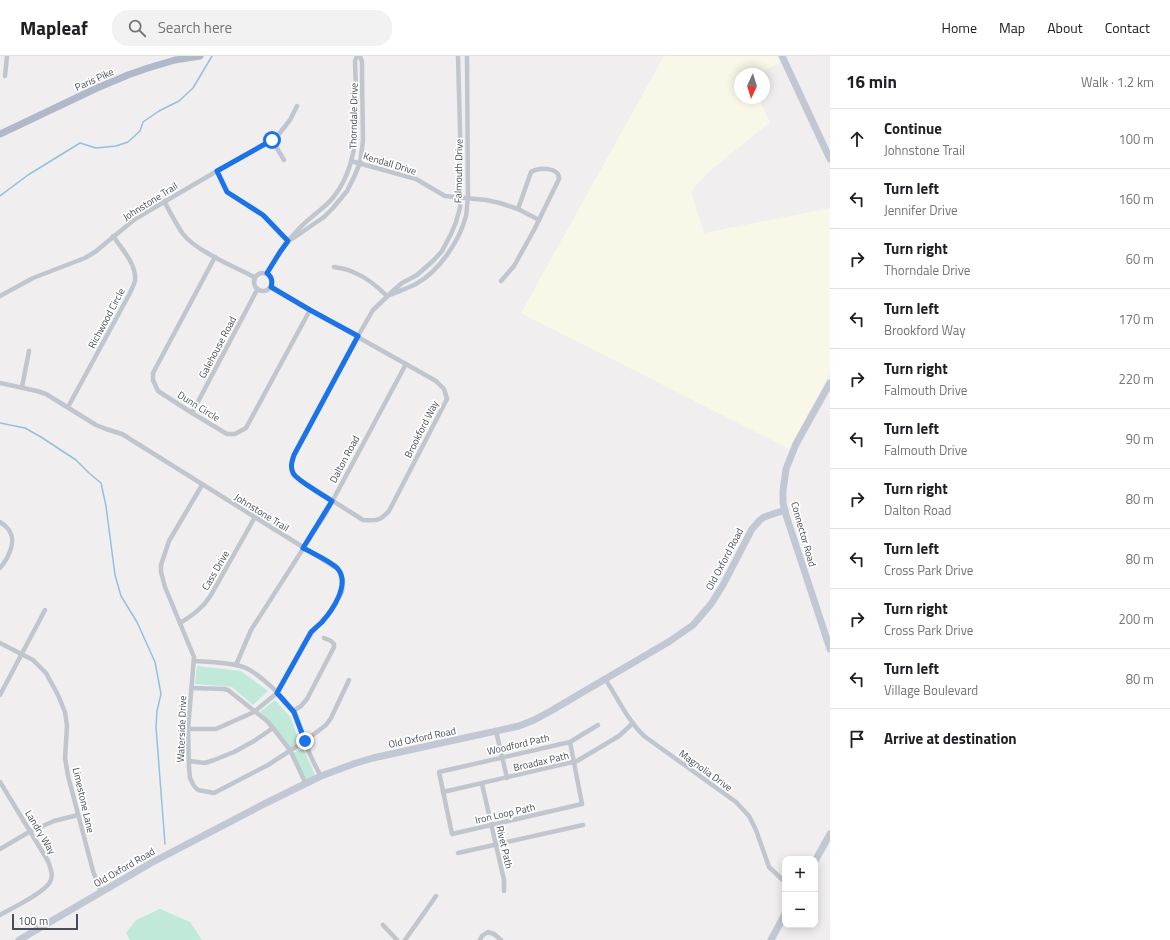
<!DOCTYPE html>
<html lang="en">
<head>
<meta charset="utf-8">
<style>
  body { margin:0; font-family:"Titillium Web",sans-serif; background:#f2f2f2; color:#202124 }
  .controls { position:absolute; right:12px; bottom:12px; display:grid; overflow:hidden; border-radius:8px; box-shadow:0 2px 10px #0003 }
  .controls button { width:36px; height:36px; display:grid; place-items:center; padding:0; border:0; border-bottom:1px solid #e0e0e0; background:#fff; color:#202124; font:20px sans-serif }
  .compass { position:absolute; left:734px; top:12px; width:36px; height:36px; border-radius:50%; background:#fff; box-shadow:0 2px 10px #0003; rotate:184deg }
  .scale { position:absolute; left:12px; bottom:10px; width:66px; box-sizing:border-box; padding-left:4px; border:2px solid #484d59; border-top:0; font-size:11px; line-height:14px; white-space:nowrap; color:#484d59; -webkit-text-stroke:3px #fff; paint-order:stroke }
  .stop { position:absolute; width:12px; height:12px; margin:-9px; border:3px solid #1a73e8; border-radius:50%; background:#fff }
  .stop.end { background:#1a73e8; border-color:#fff; box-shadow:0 1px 4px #0008 }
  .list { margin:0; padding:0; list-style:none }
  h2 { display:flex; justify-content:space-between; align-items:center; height:52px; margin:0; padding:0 16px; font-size:17px }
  h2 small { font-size:13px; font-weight:400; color:#757577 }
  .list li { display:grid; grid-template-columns:26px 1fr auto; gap:12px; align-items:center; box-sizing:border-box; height:60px; padding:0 16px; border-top:1px solid #e0e0e0 }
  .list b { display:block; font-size:15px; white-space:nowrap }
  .list p { margin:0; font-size:13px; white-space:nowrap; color:#757577 }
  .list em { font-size:13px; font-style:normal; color:#757577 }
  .icon { flex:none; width:22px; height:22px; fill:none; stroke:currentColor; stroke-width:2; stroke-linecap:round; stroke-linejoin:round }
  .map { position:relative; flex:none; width:830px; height:884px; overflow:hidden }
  header { display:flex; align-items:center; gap:24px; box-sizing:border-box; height:56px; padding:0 20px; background:#fff; border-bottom:1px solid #e0e0e0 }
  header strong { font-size:19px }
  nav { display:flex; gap:22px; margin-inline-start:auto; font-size:14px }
  .search { width:280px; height:36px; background:#f2f2f2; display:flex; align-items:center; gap:10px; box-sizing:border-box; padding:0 14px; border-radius:16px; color:#757577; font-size:15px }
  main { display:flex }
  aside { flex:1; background:#fff }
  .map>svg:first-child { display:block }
  .commercial { fill:#f9f8e8 }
  .green { fill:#c1e9d9 }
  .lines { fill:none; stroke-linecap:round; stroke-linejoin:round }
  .stream { stroke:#93c0e1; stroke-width:1.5 }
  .street { stroke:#c0c5ce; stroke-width:4.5 }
  .secondary { stroke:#c2c7d4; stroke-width:7 }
  .primary { stroke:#b0b8c9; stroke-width:7 }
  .route { stroke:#1a73e8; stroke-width:5 }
  .labels { text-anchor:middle; stroke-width:3.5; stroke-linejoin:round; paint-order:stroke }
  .street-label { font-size:10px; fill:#484d59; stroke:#fff }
</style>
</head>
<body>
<header>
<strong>Mapleaf</strong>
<div class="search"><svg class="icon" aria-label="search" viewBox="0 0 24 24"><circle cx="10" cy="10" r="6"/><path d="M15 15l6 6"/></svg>Search here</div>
<nav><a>Home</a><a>Map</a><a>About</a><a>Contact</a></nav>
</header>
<main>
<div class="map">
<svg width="830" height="884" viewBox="0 0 830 884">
  <rect width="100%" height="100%" fill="#f0eeee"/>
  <polygon class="commercial" points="664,0 778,0 781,6 758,18 740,18 740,42 758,42 770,66 705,119 693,133 692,138 694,146 704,177 830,152 830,317 789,393 521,257"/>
  <g class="green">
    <polygon points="197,610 241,615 268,635 253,649 232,631 195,628"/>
    <polygon points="275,644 291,662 299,685 291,692 275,671 260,656"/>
    <polygon points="303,692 316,721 307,725 293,697"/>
    <polygon points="160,853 190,866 202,884 130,884 126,877 136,864"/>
  </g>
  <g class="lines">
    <g class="stream">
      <polyline points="0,140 28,119 80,87 96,92 116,90 128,86 140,75 143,66 159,55 179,45 193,32 212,0"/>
      <polyline points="0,367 25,372 41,381 76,404 89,417 101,427 106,450 115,519 121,540 137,566 155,606 161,638 157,655 156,671 165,788"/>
    </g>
    <g class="street">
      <polyline points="5,20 7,0"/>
      <polyline points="272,84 284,104"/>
      <polyline points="351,105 416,123 445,140 486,144 500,147 518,153 539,164"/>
      <polyline points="217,115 227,136 263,159 288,185"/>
      <path d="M164,145c6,11 12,23 19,33 13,17 52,33 71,43"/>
      <polyline points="292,183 324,161 333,152 347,135 354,121 360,107 363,85 362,18 362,6 360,0"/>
      <polyline points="215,201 153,317 153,324 158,335 192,357 227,378 235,378 246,372 310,254"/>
      <path d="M334,211c6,1 13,2 19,5 13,5 24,14 34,24"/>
      <circle cx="263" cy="226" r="9"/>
      <path d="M267,217c9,-15 18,-30 30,-42 10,-12 24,-20 34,-31 33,-38 25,-93 24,-139l2,-5"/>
      <path d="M501,225l13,-15 20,-36 25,-51c1,-12 -20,-12 -28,-7l-13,37"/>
      <path d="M271,231c54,32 110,63 165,94l8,8 3,10 -58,112c-9,10 -13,10 -26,9l-63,-40c-10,-8 -10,-13 -6,-25l64,-119 15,-26 22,-21 7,-6 15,-8 17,-15 8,-9 9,-17 5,-12 4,-14 1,-15 -1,-63 -2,-74"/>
      <path d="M390,239c9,-4 18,-7 26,-11 23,-13 43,-42 50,-68 1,-6 1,-12 2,-18l-1,-142"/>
      <polyline points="0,240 33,222 85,202 95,196 135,163 217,115 275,83 290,64 297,50"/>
      <polyline points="0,327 37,335 46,338 96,369 106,373 122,378 338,513 343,524 342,536 328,558 321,567 317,570 306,585 277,637 254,656 216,673 188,673"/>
      <polyline points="22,331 29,295"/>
      <path d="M68,351l62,-114c1,-3 4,-8 5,-12 2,-16 -13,-32 -22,-45"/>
      <polyline points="192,357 257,234"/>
      <polyline points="202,429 169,485 161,509 161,516 165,531 194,601 188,673 189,711 190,722 194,730 198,734 214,737 268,709 305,685 326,669 331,662 349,624"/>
      <path d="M0,466c15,9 15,21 7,36 -2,3 -4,7 -7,10"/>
      <path d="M180,567c13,-8 23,-15 31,-28l44,-78"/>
      <polyline points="0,587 33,604 46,617 58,639 65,656 67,670 65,702 68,720 93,815 101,836"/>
      <path d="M194,605c15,1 31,1 46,5 15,3 48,34 54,48 9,21 15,43 27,62"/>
      <polyline points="236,609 251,574 326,457 406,308"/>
      <path d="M605,623c13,19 22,41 39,57l92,66 13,14 7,14 13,37 16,15"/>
      <polyline points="191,632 224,633 228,634 267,665 273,672 290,694 306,728"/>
      <polyline points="0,639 45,554"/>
      <polyline points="293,655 301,650 307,643 334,591 334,588 331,585 324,582"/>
      <polyline points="496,675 507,722"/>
      <polyline points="570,686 582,748 452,778 439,716 570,686 598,669"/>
      <polyline points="189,705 205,707 214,704 234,696 254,685 273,672"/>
      <path d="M0,726l48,79c2,6 6,14 2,21 -6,11 -38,26 -50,33"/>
      <polyline points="482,728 504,824 504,835"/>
      <polyline points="443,736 577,705 619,680 633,667"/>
      <polyline points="0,793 29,776 54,765 78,759"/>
      <polyline points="458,797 583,769"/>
      <polyline points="383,869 397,884"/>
      <polyline points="405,884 436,840"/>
      <polyline points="480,884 482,880 488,876 494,878 501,884"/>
    </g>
    <g class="secondary">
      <polyline points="782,0 830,103"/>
      <polyline points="830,327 796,388 786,413 783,435 783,447 786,459 830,593"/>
      <polyline points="815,805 830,778"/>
      <polyline points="19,884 151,807 264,748 321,720 356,707 373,702 519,670 534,664 549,656 670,585 693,569 711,548 723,529 752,473 760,464 764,461 785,454"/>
      <polyline points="771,884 785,858"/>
    </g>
    <polyline class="primary" points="0,78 97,32 128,19 148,12 175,4 200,0"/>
  </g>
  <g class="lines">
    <path class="route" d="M272,84l-55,31 10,21 36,23 25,26 -8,11 -13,21c5,4 6,8 4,14l39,23 48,26 -64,119c-2,6 -4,12 -1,18 3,7 32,23 39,28l-29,47c8,4 30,15 35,21 12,15 -5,41 -16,53 -3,3 -7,6 -11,10l-34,61 17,19 11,29"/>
  </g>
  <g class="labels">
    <g class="street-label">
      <text transform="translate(94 23) rotate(-24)" y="4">Paris Pike</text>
      <text transform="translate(353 60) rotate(-89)" y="4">Thorndale Drive</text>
      <text transform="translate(390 107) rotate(17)" y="4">Kendall Drive</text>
      <text transform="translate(458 115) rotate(-89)" y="4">Falmouth Drive</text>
      <text transform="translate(150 145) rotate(-32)" y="4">Johnstone Trail</text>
      <text transform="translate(106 262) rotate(-62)" y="4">Richwood Circle</text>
      <text transform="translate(217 291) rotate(-62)" y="4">Galehouse Road</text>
      <text transform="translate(199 350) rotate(32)" y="4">Dunn Circle</text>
      <text transform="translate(421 373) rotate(-63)" y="4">Brookford Way</text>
      <text transform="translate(344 403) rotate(-62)" y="4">Dalton Road</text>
      <text transform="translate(262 456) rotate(32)" y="4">Johnstone Trail</text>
      <text transform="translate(804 478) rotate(74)" y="4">Connector Road</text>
      <text transform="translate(724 503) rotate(-62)" y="4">Old Oxford Road</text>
      <text transform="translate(215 514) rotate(-60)" y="4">Cass Drive</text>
      <text transform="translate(181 673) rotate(-88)" y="4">Waterside Drive</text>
      <text transform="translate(422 681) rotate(-12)" y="4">Old Oxford Road</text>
      <text transform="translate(518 688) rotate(-13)" y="4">Woodford Path</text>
      <text transform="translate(541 705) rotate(-13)" y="4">Broadax Path</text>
      <text transform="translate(706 714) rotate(36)" y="4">Magnolia Drive</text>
      <text transform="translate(84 744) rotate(77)" y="4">Limestone Lane</text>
      <text transform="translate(505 757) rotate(-13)" y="4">Iron Loop Path</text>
      <text transform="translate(41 776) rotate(59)" y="4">Landry Way</text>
      <text transform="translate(505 791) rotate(77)" y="4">Rivet Path</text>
      <text transform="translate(124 811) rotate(-30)" y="4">Old Oxford Road</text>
    </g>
  </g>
</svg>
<div class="controls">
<button>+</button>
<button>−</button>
</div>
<svg class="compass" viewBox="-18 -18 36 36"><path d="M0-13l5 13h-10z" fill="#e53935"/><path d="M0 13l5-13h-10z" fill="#757577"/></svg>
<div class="scale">100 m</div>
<div class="stop" style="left:272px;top:84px"></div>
<div class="stop end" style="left:305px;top:685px"></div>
</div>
<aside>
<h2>16 min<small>Walk · 1.2 km</small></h2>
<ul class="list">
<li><svg class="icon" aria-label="ahead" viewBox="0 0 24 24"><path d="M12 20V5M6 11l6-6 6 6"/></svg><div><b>Continue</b><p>Johnstone Trail</p></div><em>100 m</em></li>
<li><svg class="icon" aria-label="left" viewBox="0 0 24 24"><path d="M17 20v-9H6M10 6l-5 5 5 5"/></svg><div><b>Turn left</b><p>Jennifer Drive</p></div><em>160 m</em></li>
<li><svg class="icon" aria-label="right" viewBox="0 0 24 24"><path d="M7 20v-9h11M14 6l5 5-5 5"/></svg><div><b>Turn right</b><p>Thorndale Drive</p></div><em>60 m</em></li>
<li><svg class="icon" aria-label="left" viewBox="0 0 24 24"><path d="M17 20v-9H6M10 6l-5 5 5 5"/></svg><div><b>Turn left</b><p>Brookford Way</p></div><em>170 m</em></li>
<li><svg class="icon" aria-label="right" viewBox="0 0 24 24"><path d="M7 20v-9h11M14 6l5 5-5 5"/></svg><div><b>Turn right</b><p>Falmouth Drive</p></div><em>220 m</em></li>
<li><svg class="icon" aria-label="left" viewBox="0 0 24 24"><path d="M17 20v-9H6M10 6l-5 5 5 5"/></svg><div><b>Turn left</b><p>Falmouth Drive</p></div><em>90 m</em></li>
<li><svg class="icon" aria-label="right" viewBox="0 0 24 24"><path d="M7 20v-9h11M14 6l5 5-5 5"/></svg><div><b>Turn right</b><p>Dalton Road</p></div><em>80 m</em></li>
<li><svg class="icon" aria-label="left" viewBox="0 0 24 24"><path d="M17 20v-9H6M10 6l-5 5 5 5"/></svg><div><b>Turn left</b><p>Cross Park Drive</p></div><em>80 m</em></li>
<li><svg class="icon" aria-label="right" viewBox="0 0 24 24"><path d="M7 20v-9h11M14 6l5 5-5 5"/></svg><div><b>Turn right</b><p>Cross Park Drive</p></div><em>200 m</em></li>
<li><svg class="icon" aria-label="left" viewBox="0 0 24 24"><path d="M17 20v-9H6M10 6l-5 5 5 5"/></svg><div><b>Turn left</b><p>Village Boulevard</p></div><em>80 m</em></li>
<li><svg class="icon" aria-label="arrive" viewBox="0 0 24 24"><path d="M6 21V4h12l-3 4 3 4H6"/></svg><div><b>Arrive at destination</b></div></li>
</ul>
</aside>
</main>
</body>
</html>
